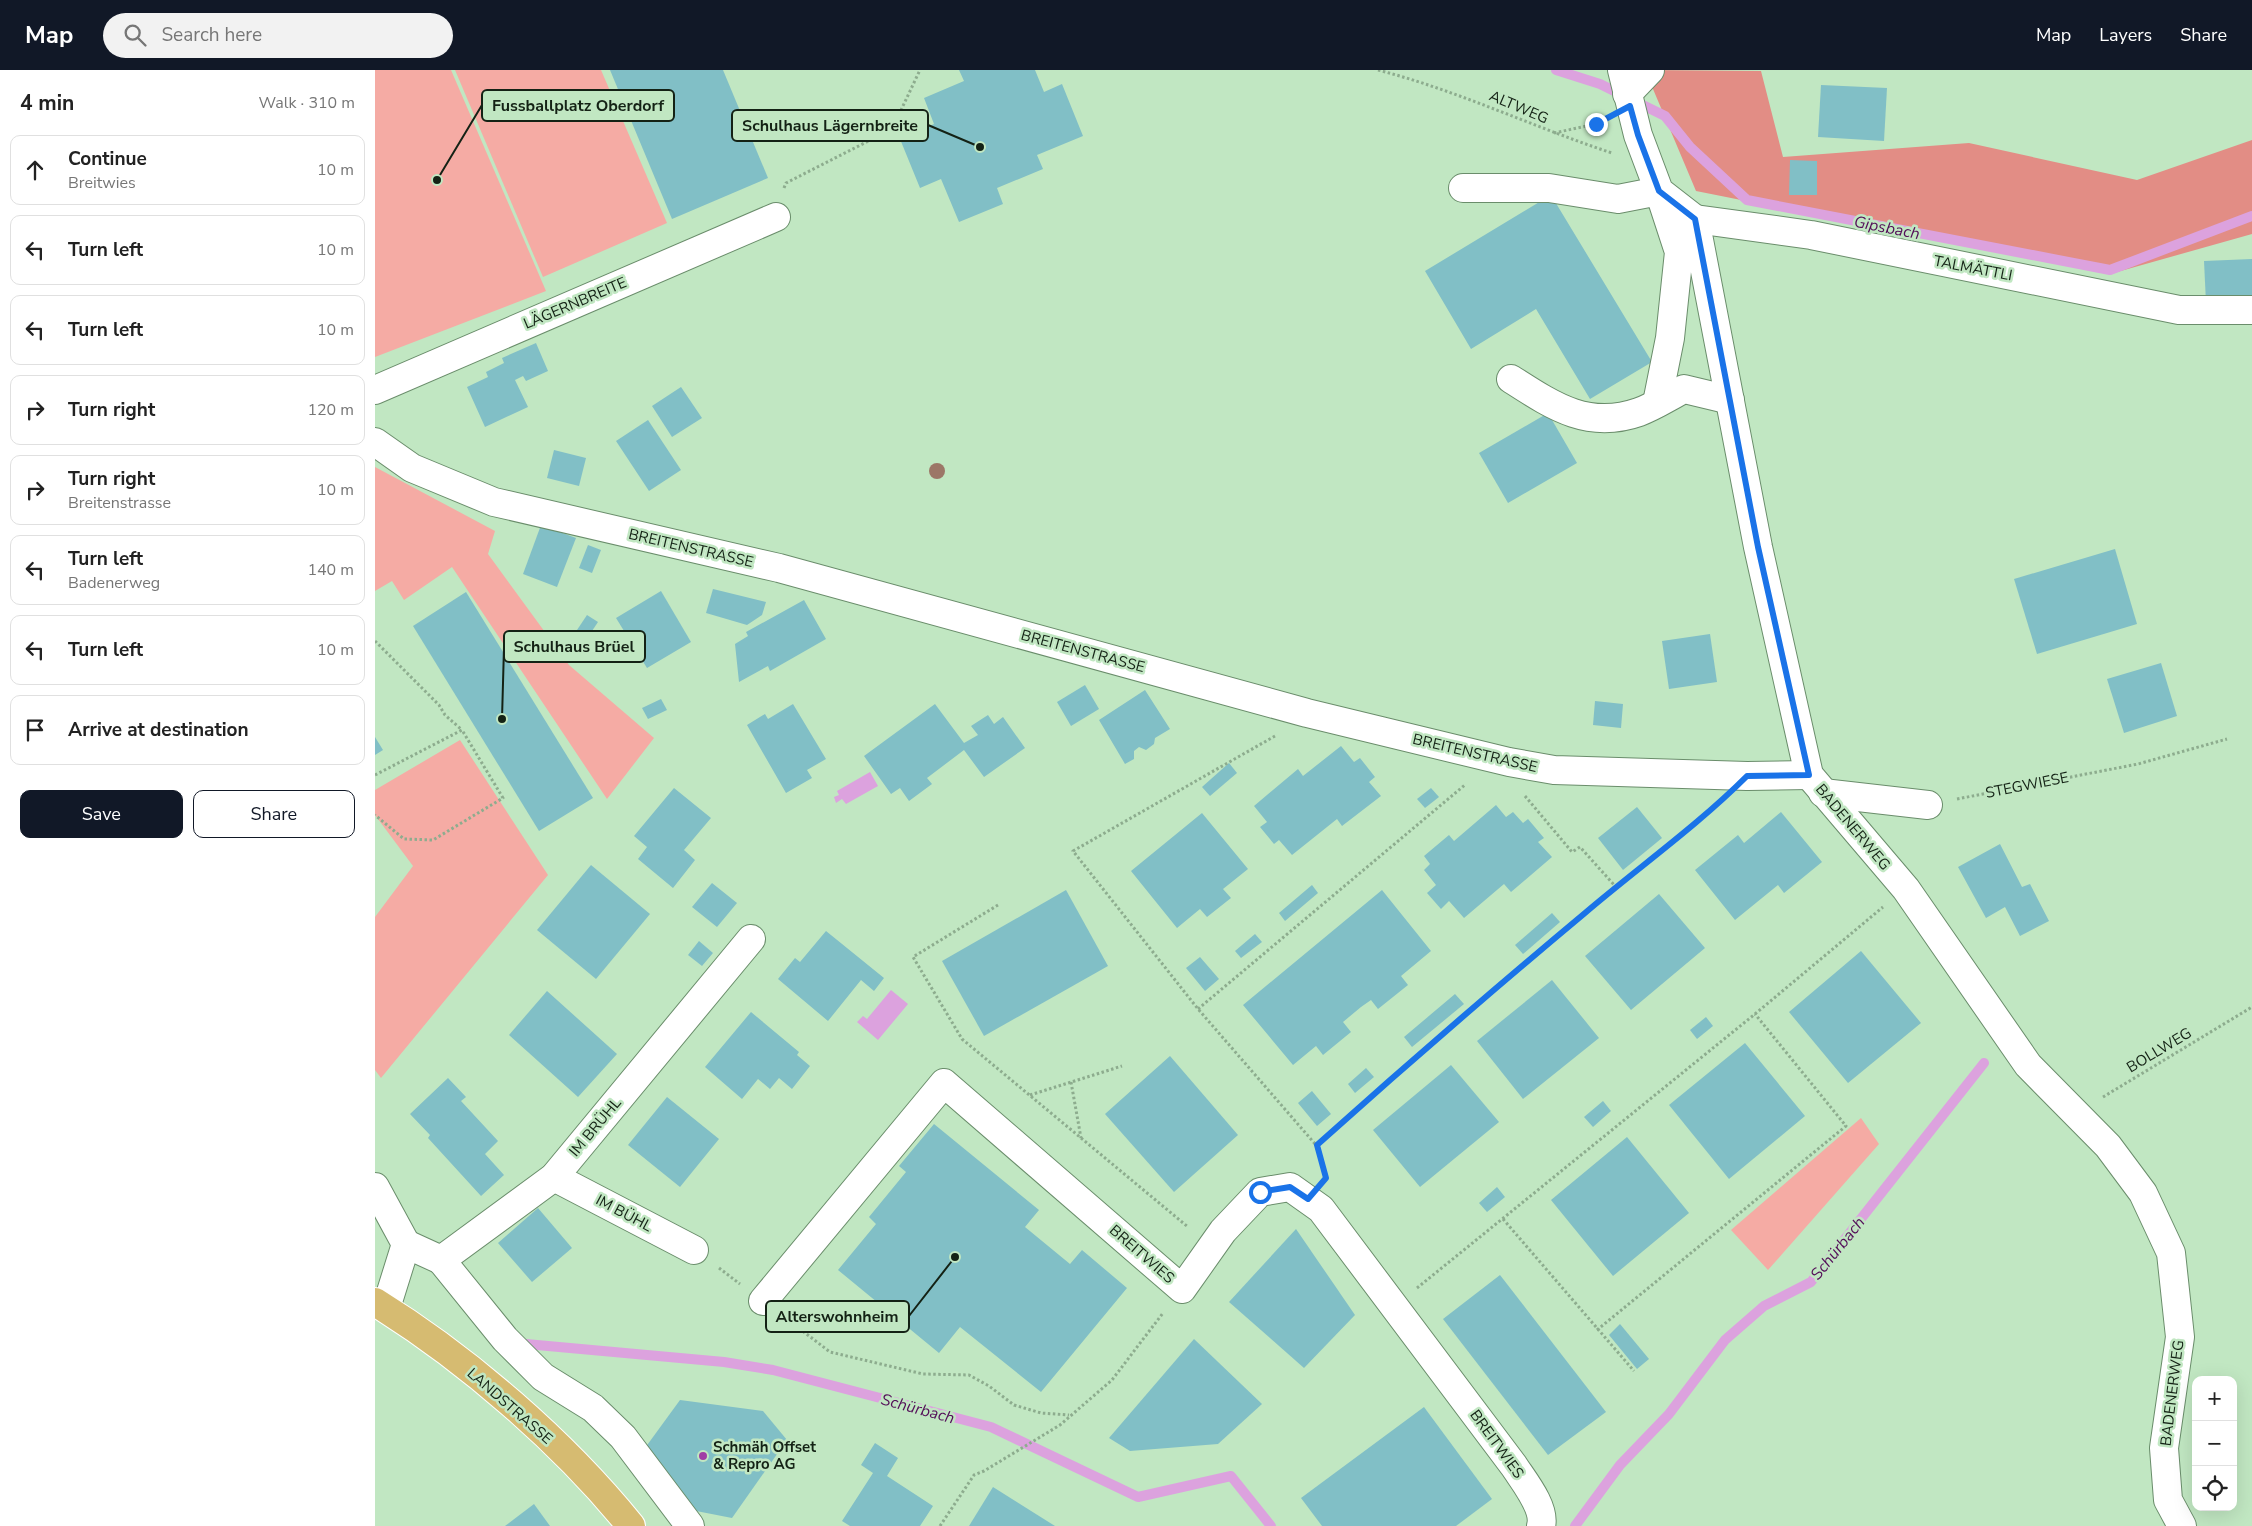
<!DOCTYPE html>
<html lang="en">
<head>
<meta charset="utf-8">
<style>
  body { margin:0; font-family:"Nunito Sans",sans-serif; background:#f2f2f2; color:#222 }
  .controls { position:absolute; right:15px; bottom:15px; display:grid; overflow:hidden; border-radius:10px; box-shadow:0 5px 20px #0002 }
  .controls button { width:45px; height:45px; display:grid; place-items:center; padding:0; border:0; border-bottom:1px solid #e0e0e0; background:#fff; color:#222; font:25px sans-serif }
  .stop { position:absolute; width:15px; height:15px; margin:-11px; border:4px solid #1a73e8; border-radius:50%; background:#fff }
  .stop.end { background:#1a73e8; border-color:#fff; box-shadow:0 1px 5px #0008 }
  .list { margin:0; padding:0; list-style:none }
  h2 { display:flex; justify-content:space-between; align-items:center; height:65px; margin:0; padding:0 20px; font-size:21px }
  h2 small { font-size:16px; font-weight:400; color:#767676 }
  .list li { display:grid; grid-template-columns:32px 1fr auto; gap:15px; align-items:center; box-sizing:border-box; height:70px; margin:0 10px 10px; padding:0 10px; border:1px solid #e0e0e0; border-radius:10px }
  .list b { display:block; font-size:19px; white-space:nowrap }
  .list p { margin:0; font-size:16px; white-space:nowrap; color:#767676 }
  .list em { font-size:16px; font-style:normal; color:#767676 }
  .actions { display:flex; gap:10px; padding:15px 20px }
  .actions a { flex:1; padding:11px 0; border:1px solid #111827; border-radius:10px; text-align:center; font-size:18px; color:#111827 }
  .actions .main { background:#111827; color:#fff }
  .icon { flex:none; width:28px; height:28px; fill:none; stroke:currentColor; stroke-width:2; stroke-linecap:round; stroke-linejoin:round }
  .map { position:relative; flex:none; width:1877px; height:1456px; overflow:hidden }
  header { display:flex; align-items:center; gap:30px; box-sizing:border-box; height:70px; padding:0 25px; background:#111827; color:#fff }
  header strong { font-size:24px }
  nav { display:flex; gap:28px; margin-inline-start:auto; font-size:18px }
  .search { width:350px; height:45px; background:#f2f2f2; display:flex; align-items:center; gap:12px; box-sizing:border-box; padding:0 18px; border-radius:28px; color:#767676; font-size:19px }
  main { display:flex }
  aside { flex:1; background:#fff }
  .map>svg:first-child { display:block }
  .green { fill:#f5aba4 }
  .forest { fill:#e28d85 }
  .water { fill:#dca2de }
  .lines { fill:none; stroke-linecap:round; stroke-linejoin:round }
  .stream { stroke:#dca2de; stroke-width:10 }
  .building { fill:#81bfc6 }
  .minor-casing { stroke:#6a8d6b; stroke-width:30 }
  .major-casing { stroke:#fff; stroke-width:30 }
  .path { stroke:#8dac8e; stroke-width:3; stroke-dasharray:2.5 2.5; stroke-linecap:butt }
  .minor { stroke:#fff; stroke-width:28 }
  .major { stroke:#d6bb71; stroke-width:28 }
  .tree { fill:#9c7767 }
  .route { stroke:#1a73e8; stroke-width:6 }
  .poi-dot { fill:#a03ea5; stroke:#c1e7c2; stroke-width:2 }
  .labels { text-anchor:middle; stroke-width:5; stroke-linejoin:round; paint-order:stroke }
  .street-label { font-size:15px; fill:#142215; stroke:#c1e7c2 }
  .poi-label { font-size:15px; font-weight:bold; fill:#142215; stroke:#c1e7c2; text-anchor:start }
  .water-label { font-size:16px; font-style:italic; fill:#530d58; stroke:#c1e7c2 }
  .leader { fill:none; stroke:#142215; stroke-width:2 }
  .callout-dot { fill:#142215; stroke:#c1e7c2; stroke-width:2 }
  .callout { fill:#c1e7c2; stroke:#142215; stroke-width:2 }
  .callout-label { font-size:16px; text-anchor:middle; font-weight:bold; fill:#142215 }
</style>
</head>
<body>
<header>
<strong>Map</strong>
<div class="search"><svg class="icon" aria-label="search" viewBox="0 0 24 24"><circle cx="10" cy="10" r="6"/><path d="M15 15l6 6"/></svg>Search here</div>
<nav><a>Map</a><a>Layers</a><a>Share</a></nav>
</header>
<main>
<aside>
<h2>4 min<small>Walk · 310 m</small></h2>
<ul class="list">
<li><svg class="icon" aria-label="ahead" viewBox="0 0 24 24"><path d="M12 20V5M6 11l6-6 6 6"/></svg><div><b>Continue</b><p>Breitwies</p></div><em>10 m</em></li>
<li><svg class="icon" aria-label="left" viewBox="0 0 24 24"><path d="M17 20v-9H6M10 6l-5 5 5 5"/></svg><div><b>Turn left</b></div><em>10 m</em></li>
<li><svg class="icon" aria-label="left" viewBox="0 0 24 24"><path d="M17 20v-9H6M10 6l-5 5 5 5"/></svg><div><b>Turn left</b></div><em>10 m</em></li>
<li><svg class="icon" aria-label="right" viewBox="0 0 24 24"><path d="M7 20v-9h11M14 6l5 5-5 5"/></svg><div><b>Turn right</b></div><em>120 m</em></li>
<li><svg class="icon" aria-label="right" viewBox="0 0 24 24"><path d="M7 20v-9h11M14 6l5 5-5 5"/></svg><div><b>Turn right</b><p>Breitenstrasse</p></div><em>10 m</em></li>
<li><svg class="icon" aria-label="left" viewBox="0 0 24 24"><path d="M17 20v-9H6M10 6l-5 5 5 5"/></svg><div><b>Turn left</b><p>Badenerweg</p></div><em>140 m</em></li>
<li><svg class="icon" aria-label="left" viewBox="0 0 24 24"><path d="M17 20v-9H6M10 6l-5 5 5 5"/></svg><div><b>Turn left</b></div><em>10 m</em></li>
<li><svg class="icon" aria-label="arrive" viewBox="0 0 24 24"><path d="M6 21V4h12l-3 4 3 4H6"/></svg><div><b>Arrive at destination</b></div></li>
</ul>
<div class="actions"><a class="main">Save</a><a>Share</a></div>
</aside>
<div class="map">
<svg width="1877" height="1456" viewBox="0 0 1877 1456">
  <rect width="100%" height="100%" fill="#c1e7c2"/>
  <g class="green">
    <polygon points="0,0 76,0 171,221 0,287"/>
    <polygon points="80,0 226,0 292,153 168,207"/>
    <polygon points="0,397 120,461 113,484 194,595 279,668 232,729 77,497 29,530 17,511 0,521"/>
    <polygon points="85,670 173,805 6,1008 0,1000 0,847 38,796 0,745 0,720"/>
    <polygon points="1486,1048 1504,1074 1393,1200 1356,1160"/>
  </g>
  <polygon class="forest" points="1270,0 1386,1 1408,87 1594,73 1762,110 1877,70 1877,164 1735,204 1321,121"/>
  <g class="water">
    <polygon points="495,702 503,716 471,734 467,729 461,733 459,727 464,725 462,721"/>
    <polygon points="516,920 533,934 503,970 482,952 488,946 492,949"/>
  </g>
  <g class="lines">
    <g class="stream">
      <polyline points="1181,0 1225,14 1290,46 1315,77 1372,130 1735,200 1877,146"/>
      <polyline points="151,1274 349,1292 398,1300 616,1357 763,1427 856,1406 896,1456"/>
      <polyline points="1200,1456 1245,1395 1294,1344 1350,1270 1389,1236 1436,1212 1609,993"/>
    </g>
  </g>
  <g class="building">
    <polygon points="235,0 348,0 393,108 297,149"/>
    <polygon points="584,0 660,0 669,22 687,14 708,66 662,85 668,99 622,118 628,134 584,152 566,109 545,118 525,69 559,54 549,28 589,11"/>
    <polygon points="1446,15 1512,18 1509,71 1443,67"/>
    <polygon points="1415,90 1442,91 1442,125 1414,125"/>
    <polygon points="1176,125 1277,292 1215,329 1161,239 1096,279 1050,201"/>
    <polygon points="1877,189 1877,231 1831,233 1829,191"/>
    <polygon points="161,273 173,301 151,311 148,306 140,310 153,337 110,357 92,317 113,307 111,302 129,293 127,288"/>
    <polygon points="306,317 327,348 297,367 277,336"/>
    <polygon points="1173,343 1202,393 1133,433 1104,383"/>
    <polygon points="273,350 306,400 274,421 241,371"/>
    <polygon points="179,380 211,388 204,416 172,408"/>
    <polygon points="166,455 201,468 182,517 148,504"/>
    <polygon points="213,475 226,480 217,503 204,498"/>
    <polygon points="1740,479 1762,554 1662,584 1639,509"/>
    <polygon points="338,519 391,532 387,545 372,555 331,543"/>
    <polygon points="286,521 316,572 272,598 241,548"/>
    <polygon points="91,522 218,728 164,761 38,556"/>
    <polygon points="429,530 451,569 395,601 393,596 364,612 360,574 373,566 371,562"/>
    <polygon points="212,545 223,552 211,570 200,563"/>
    <polygon points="1335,564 1342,612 1294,619 1287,571"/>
    <polygon points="1786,593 1802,646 1749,663 1732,609"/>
    <polygon points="710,615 724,639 696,656 682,632"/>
    <polygon points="770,620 795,659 780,668 779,674 771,680 764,677 759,681 759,689 750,694 724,650"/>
    <polygon points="286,629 292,640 273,649 267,638"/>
    <polygon points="1220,631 1248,634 1246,658 1218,655"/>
    <polygon points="418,634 451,689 432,700 437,708 411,723 372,655 390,644 393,649"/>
    <polygon points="560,634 589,673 603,665 596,656 613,645 619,654 628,647 650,678 609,707 589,680 552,708 557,714 534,731 525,718 516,724 489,686"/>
    <polygon points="0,667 8,680 0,685"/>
    <polygon points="966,676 979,692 985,688 1000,707 994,712 1006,726 967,756 962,749 917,785 904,770 899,774 885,757 892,752 879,736 923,699 928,706"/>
    <polygon points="854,693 862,703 835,726 827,717"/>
    <polygon points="299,718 336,748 309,780 320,790 298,818 263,789 272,777 259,766"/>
    <polygon points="1056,718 1064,727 1050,738 1042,729"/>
    <polygon points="1121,735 1131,747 1138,742 1148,753 1153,749 1169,768 1163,772 1177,787 1136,822 1129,814 1089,848 1074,831 1066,839 1052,823 1061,815 1049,800 1055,794 1049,786 1074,765 1079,771"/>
    <polygon points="1262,737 1287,768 1248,800 1223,768"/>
    <polygon points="1406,742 1447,792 1409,823 1403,815 1360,850 1320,800 1363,765 1369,773"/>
    <polygon points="827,743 873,799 848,819 856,828 832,847 825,839 802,858 756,801"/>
    <polygon points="1625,774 1647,817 1655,814 1674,851 1645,866 1630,837 1611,848 1583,797"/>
    <polygon points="216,795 275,844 221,909 162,860"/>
    <polygon points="337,813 362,833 342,857 317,837"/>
    <polygon points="937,815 943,823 910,851 904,843"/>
    <polygon points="691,820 733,896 609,966 567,891"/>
    <polygon points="1007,820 1056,881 1026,906 1033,915 1003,939 996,930 986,937 968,952 976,962 948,985 941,976 918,995 868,935"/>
    <polygon points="1284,824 1330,878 1256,940 1210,886"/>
    <polygon points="1177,843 1185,852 1148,884 1140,875"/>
    <polygon points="451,861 509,908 499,921 486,910 453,951 403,909 420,888 425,892"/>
    <polygon points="880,864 887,872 866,888 860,881"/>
    <polygon points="324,871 338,883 327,896 313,885"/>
    <polygon points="1486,881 1546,953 1473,1013 1414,942"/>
    <polygon points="825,887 844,909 830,921 811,898"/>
    <polygon points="1177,910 1224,968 1148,1029 1102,971"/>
    <polygon points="172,921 242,984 203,1027 134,965"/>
    <polygon points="1080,924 1089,934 1037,977 1029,967"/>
    <polygon points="376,942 424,982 422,985 435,996 417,1019 404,1008 395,1019 383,1009 367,1029 330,997"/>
    <polygon points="1331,947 1338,956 1322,969 1315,960"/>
    <polygon points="1370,973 1430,1046 1354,1109 1294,1035"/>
    <polygon points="795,986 863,1065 799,1122 730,1044"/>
    <polygon points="1076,995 1124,1052 1045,1117 998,1060"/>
    <polygon points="991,998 999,1007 980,1023 973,1014"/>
    <polygon points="73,1008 91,1027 86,1031 123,1071 110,1084 129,1105 106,1126 53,1068 55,1065 35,1044"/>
    <polygon points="937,1021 956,1044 942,1056 923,1033"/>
    <polygon points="292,1027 344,1069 305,1117 253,1075"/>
    <polygon points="1228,1031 1236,1041 1218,1057 1209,1047"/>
    <polygon points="559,1054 664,1140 650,1157 695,1194 707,1180 752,1218 666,1322 585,1257 564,1283 463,1200 501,1154 494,1147 531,1102 524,1096"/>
    <polygon points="1252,1067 1314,1143 1238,1206 1176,1130"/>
    <polygon points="1122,1117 1130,1127 1112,1142 1104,1133"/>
    <polygon points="163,1138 197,1178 157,1212 123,1173"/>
    <polygon points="921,1159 980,1245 929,1298 854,1232"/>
    <polygon points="1125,1205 1231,1342 1173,1385 1068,1249"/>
    <polygon points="1245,1254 1274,1289 1262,1299 1234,1265"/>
    <polygon points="819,1269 887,1334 843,1374 755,1381 734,1368"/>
    <polygon points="305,1330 388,1341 412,1370 357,1448 311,1439 270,1378"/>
    <polygon points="1049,1337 1117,1429 1081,1456 947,1456 926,1428"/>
    <polygon points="500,1373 523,1388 512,1406 558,1436 545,1456 475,1456 467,1451 498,1403 486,1395"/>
    <polygon points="618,1417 680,1456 594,1456"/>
    <polygon points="159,1434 175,1456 130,1456"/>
  </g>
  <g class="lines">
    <defs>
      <g id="minor">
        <polyline points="1247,0 1263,65 1284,121 1320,149 1383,477 1434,705 1531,819 1653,995 1733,1076 1768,1123 1796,1183 1805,1267 1789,1378 1793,1430 1807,1456"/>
        <polyline points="1252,24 1275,0"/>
        <polyline points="1088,118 1174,118 1243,129 1284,121 1304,182 1295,268 1282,333"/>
        <polyline points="1320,149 1436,165 1804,240 1877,240"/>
        <path d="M1136,309c42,27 77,51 128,33 16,-6 31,-16 45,-23l46,11"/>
        <polyline points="0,320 401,147"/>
        <polyline points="0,372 37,398 119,432 404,498 932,643 1134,692 1179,700 1372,706 1434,705"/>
        <polyline points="1448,723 1553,735"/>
        <polyline points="179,1107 319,1180"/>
        <polyline points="0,1117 31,1174 11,1238"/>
        <polyline points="31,1174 66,1190 179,1107 376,869"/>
        <polyline points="66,1190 130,1269 168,1307 218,1338 248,1367 315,1456"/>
        <path d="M388,1231l181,-218 238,206 41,-58 37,-39 30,-5 31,22 193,257c9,14 32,42 27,60"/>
      </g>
      <path id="major" d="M0,1232c92,57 188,140 256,224"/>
    </defs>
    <use href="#minor" class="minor-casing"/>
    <use href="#major" class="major-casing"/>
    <g class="path">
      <path d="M1003,0c81,21 155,57 234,83"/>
      <polyline points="1179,63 1221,54 1228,50"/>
      <polyline points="409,118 411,113 517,59 545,0"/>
      <polyline points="0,571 64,635 70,645 87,660"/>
      <polyline points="900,666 698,781 823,939 941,1075"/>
      <polyline points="0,705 87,660 128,728 58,770 29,769 0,745"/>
      <polyline points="1150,726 1197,782 1205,777 1241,817"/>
      <polyline points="1582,729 1763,694 1852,669"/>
      <polyline points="623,835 538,887 587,969 813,1157"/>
      <polyline points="823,939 1091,714"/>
      <polyline points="696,1012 706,1068"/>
      <polyline points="655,1025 747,996"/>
      <polyline points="1728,1027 1877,937"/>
      <path d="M950,1104l-9,-29c131,-116 264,-229 400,-339"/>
      <polyline points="1128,1149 1259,1301"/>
      <polyline points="344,1198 365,1214"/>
      <polyline points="1042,1218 1380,944 1508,837"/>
      <polyline points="412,1249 455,1282 548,1304 594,1305 614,1316 639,1335 666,1343 694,1345"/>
      <polyline points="1222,1260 1471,1056 1380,944"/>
      <polyline points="565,1456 599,1405 609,1401 685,1355 737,1310 788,1243"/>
    </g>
    <use href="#minor" class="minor"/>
    <use href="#major" class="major"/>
  </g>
  <circle class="tree" cx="562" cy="401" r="8"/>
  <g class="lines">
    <path class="route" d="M885,1122l30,-5 18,12 18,-21 -9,-33c88,-79 177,-156 268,-232 54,-46 112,-87 162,-137l62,-1 -51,-228 -63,-328 -36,-28 -21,-56 -8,-29 -34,18"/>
  </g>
  <circle class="poi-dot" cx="328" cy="1386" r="5"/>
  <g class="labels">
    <g class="street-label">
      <text transform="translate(1144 37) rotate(23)" y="5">ALTWEG</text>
      <text transform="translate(1598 198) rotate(11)" y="5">TALMÄTTLI</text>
      <text transform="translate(200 233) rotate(-23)" y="5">LÄGERNBREITE</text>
      <text transform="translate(316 478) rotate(13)" y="5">BREITENSTRASSE</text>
      <text transform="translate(708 581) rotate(15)" y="5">BREITENSTRASSE</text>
      <text transform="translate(1100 683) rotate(13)" y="5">BREITENSTRASSE</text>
      <text transform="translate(1652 715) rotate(-11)" y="5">STEGWIESE</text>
      <text transform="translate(1478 757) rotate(50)" y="5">BADENERWEG</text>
      <text transform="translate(1784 980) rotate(-31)" y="5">BOLLWEG</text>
      <text transform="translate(220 1057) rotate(-50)" y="5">IM BRÜHL</text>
      <text transform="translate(249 1143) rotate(28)" y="5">IM BÜHL</text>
      <text transform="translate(767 1184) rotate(41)" y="5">BREITWIES</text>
      <text transform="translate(1797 1323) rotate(-83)" y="5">BADENERWEG</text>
      <text transform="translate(135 1336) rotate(41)" y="5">LANDSTRASSE</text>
      <text transform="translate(1122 1374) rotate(54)" y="5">BREITWIES</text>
    </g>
    <g class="poi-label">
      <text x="338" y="1382">Schmäh Offset<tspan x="338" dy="17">&amp; Repro AG</tspan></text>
    </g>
    <g class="water-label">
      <text transform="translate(1512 157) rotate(11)" y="6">Gipsbach</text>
      <text transform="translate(1462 1178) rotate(-51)" y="6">Schürbach</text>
      <text transform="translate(543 1338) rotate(15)" y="6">Schürbach</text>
    </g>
  </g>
  <path class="leader" d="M62 110L107 35M605 77L553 55M127 649L129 577M580 1187L534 1246"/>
  <g class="callout-dot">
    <circle cx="62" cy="110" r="5"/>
    <circle cx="605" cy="77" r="5"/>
    <circle cx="127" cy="649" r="5"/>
    <circle cx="580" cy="1187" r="5"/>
  </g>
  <g class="callout">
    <rect x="107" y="20" width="192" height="31" rx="5"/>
    <rect x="357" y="40" width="196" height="31" rx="5"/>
    <rect x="129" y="561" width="141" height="31" rx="5"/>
    <rect x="391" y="1231" width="143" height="31" rx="5"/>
  </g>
  <g class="callout-label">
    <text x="203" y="41">Fussballplatz Oberdorf</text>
    <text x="455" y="61">Schulhaus Lägernbreite</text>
    <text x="199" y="582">Schulhaus Brüel</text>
    <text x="462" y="1252">Alterswohnheim</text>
  </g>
</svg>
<div class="controls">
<button>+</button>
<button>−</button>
<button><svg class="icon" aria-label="locate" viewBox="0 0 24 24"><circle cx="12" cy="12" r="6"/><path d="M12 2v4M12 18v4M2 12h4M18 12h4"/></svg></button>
</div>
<div class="stop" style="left:885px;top:1122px"></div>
<div class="stop end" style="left:1221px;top:54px"></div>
</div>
</main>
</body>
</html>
